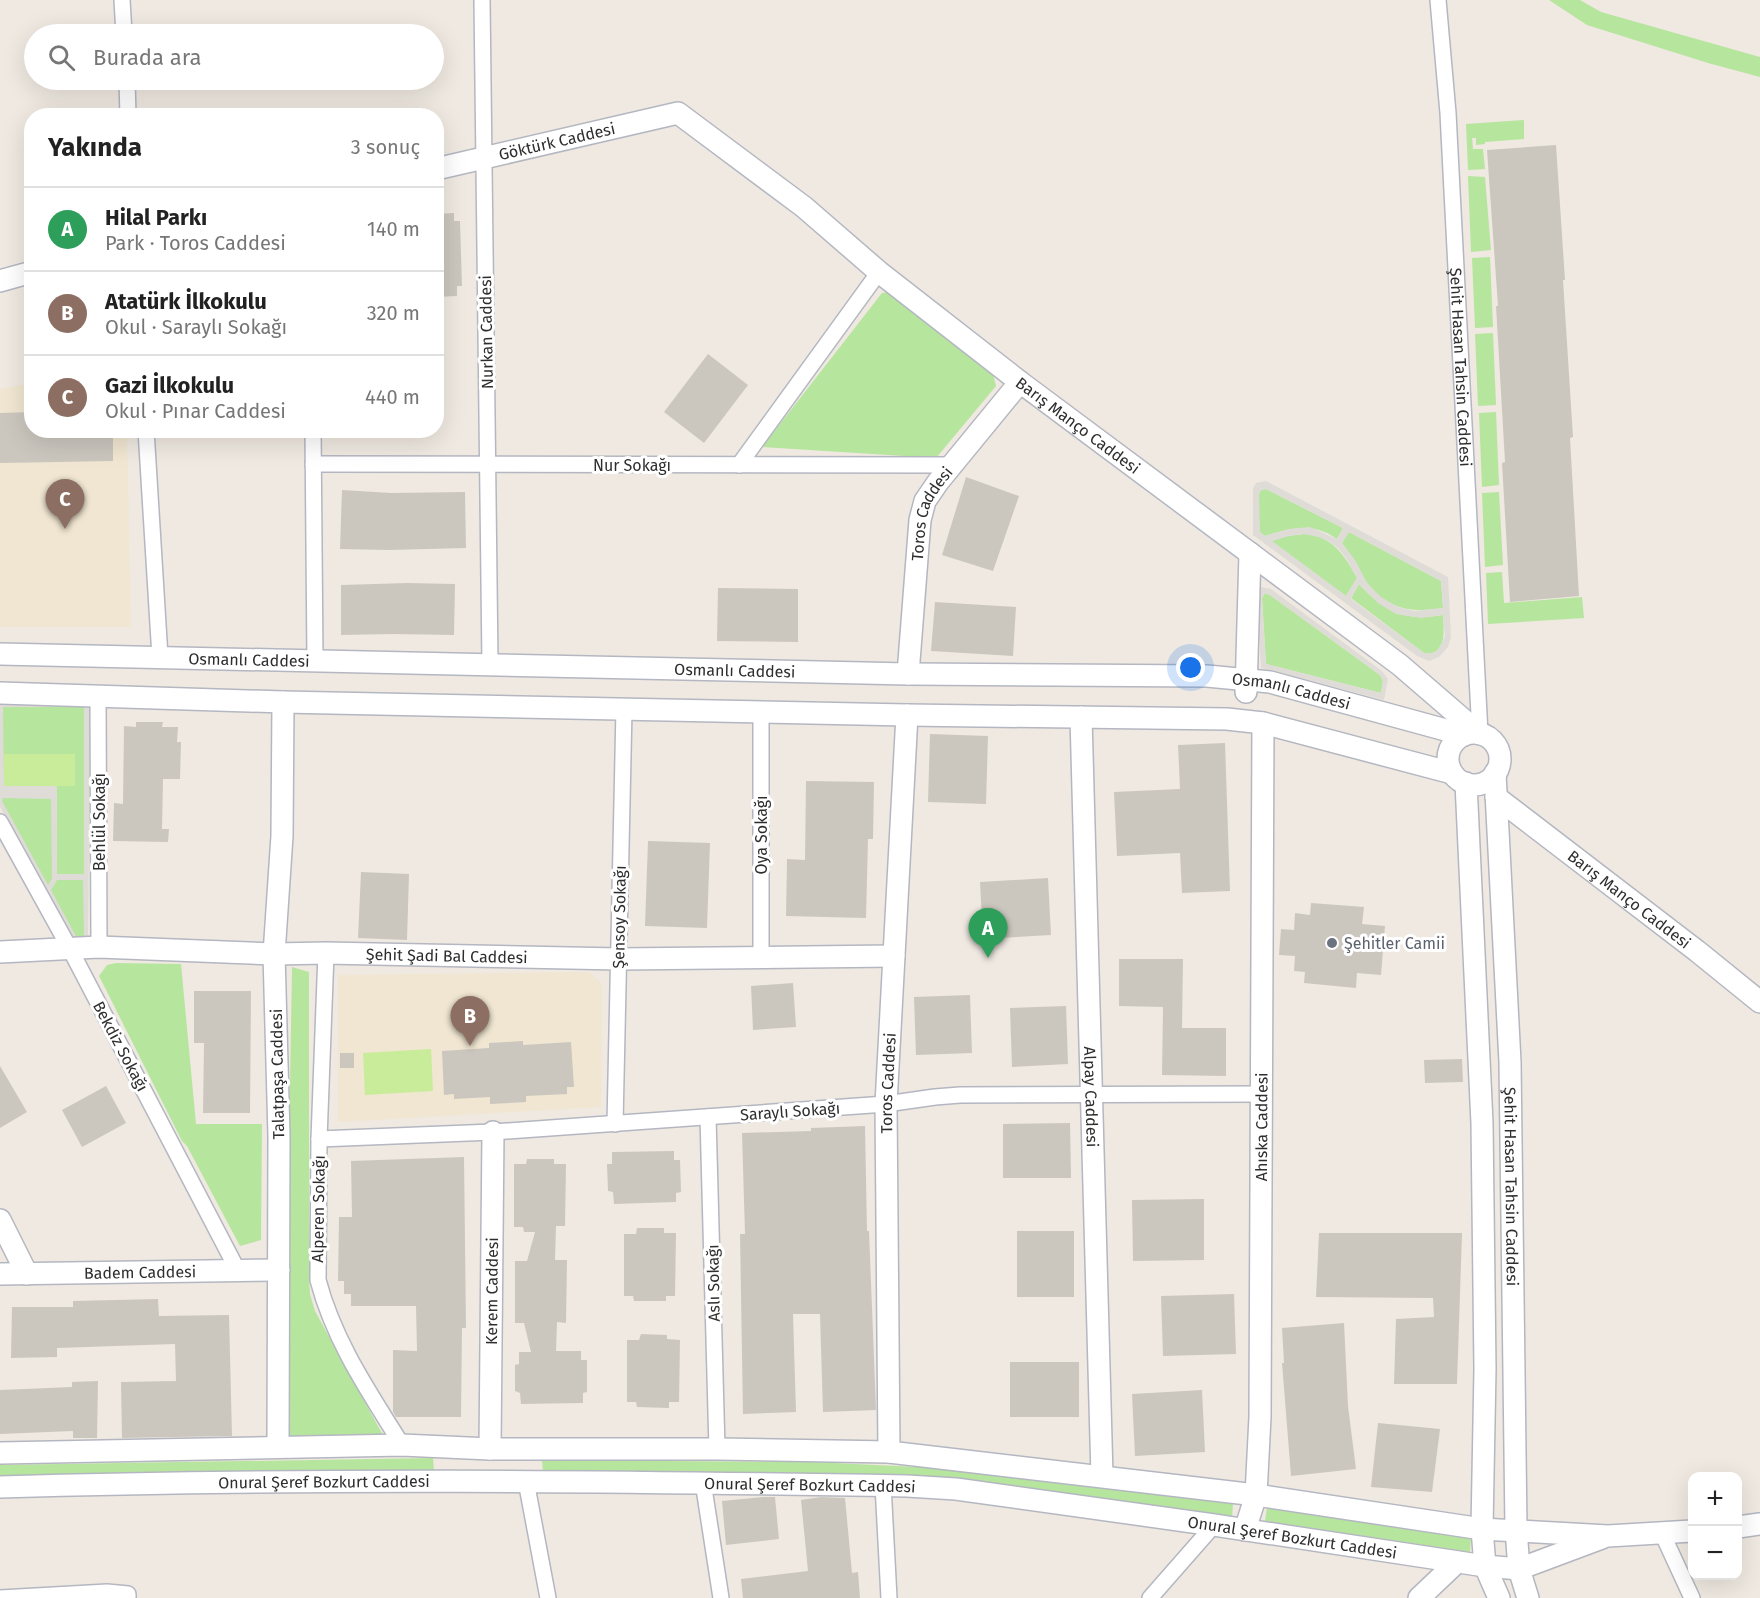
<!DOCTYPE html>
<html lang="tr">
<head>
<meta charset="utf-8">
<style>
  body { margin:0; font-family:"Fira Sans",sans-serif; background:#f2f2f2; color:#222 }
  .controls { position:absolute; right:18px; bottom:18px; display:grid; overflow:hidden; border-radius:12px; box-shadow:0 6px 24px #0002 }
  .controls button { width:54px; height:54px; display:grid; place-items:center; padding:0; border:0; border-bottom:2px solid #e0e0e0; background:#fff; color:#222; font:30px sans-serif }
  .you { position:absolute; left:1191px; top:668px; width:21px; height:21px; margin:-15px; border:4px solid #fff; border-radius:50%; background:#1a73e8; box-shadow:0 0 0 9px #1a73e833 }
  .badge { display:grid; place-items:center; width:39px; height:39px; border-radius:50%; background:#7c3aed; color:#fff; font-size:20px; font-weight:700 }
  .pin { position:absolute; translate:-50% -50px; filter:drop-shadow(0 2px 3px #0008) }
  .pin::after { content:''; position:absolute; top:32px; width:21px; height:18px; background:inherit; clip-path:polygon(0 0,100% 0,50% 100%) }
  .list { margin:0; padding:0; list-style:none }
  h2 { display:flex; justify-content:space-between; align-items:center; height:78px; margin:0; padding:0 24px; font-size:26px }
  h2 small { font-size:20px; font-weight:400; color:#767676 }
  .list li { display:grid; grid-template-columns:39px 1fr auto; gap:18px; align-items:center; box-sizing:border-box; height:84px; padding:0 24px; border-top:2px solid #e0e0e0 }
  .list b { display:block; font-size:22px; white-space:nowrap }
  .list p { margin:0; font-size:20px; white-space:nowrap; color:#767676 }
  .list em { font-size:20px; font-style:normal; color:#767676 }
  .icon { flex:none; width:33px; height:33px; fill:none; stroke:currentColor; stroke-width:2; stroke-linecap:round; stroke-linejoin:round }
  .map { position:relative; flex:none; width:1760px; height:1598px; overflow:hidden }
  .search { position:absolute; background:#fff; box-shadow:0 6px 24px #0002; left:24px; top:24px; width:420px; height:66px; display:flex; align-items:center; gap:15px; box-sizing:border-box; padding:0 21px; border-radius:33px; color:#767676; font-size:22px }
  .panel { position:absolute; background:#fff; box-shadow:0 6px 24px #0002; left:24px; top:108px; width:420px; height:330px; border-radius:24px }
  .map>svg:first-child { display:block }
  .education { fill:#f0e6d1 }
  .green { fill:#b6e59e }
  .pitch { fill:#c9ec9a }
  .plaza { fill:#dfdcd8; fill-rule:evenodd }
  .building { fill:#cbc7bf }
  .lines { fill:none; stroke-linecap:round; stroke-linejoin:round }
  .street-casing { stroke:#b4b7c1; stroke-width:18 }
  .secondary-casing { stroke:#b4b7c1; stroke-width:24 }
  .street { stroke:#fff; stroke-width:15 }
  .secondary { stroke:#fff; stroke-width:21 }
  .worship-dot { fill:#6b7280; stroke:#fff; stroke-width:2 }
  .labels { text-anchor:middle; stroke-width:6; stroke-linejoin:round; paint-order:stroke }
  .street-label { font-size:16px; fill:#2e2e2e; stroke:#fff }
  .worship-label { font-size:16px; fill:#5b616d; stroke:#fff; text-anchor:start }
</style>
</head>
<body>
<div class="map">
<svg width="1760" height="1598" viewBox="0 0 1760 1598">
  <rect width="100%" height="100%" fill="#efe9e1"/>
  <g class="education">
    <polygon points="31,383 32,430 127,431 131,627 0,627 0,389"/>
    <polygon points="589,972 602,984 601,1107 338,1122 338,975"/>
  </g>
  <g class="green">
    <polygon points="1549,0 1580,0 1601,12 1760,57 1760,77 1708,63 1587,25"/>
    <polygon points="1524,120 1524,139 1485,142 1485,144 1476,145 1476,138 1472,138 1473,149 1483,149 1485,169 1468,170 1466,124"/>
    <polygon points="1468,176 1485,177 1491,250 1471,252"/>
    <polygon points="1490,257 1493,327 1475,328 1472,258"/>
    <polygon points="889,292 992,370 996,386 936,458 762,447 882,293"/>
    <polygon points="1493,333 1496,405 1478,406 1475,334"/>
    <polygon points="1496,412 1499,485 1482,487 1479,413"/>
    <path d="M1266,489l77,39 -6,11c-24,-17 -46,-11 -72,-3l-6,-4v-38l2,-4z"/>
    <polygon points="1499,492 1503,565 1485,567 1482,493"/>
    <path d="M1349,532l92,49 2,27c-30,5 -56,2 -76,-25 -9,-13 -15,-27 -25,-40z"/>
    <path d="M1304,534c29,2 40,21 53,44l-11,18 -75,-55 17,-5z"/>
    <polygon points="1502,572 1504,603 1582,597 1584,618 1488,624 1486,573"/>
    <path d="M1359,584c27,29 45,37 84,31 1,15 4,42 -19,38l-73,-55z"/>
    <polygon points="1265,593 1270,595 1380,675 1383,681 1381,693 1266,664 1262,598"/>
    <polygon points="0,702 89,703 88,937 77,942 0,806"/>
    <polygon points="116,963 181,964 196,1124 262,1124 261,1240 240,1246 187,1146 182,1141 99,976 107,965"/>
    <polygon points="292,967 309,972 309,1277 310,1294 315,1311 384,1437 288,1441 286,1326"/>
    <polygon points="433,1458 434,1470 0,1477 0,1465"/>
    <polygon points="542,1460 812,1462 940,1468 1233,1504 1232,1518 1021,1490 543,1472"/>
    <polygon points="1267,1507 1471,1538 1470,1552 1265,1521"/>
  </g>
  <g class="pitch">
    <rect x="4" y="754" width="71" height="32"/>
    <polygon points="431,1049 433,1091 365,1095 363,1053"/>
  </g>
  <g class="plaza">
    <path d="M1266,481l182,96 3,60 -3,10 -9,10 -10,4 -12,-5 -164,-121v-47l3,-5zM1266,489l77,39 -6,11 -27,-12 -21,2 -24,7 -5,-4 -1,-38 2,-4zM1349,532l92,49 2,27 -29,3 -16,-4 -17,-10 -14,-14 -12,-23 -13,-17zM1304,534l15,3 9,4 10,7 8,10 11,20 -11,18 -74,-55 16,-5zM1359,584l19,19 18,11 25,4 22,-3 2,21 -6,12 -5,5h-10l-73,-54z"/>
    <path d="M1261,587l10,2 111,82 6,8 -4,21 -123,-32 -4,-72zM1265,593l5,2 110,80 3,6 -2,12 -115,-29 -4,-66z"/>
    <path d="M0,702l89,1 -1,234 -3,3 -8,2 -5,-4 -72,-132zM3,707h81v167h-27v-88h-53zM3,798l48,1 1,80 -4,6 -46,-84zM57,880h26l1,59 -6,1 -27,-50z"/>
  </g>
  <g class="building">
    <polygon points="1556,145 1565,280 1563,280 1573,437 1570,438 1579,596 1510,602 1502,463 1505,462 1496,306 1498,306 1487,150"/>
    <polygon points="454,213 454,221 460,221 462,286 457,286 457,296 436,297 436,214"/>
    <polygon points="708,354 748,385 704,443 664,412"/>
    <polygon points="32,412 32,430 113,430 113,461 0,463 0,413"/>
    <polygon points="966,477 1019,496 993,571 942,555"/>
    <polygon points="342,490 391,493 465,492 466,548 389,550 340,549"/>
    <polygon points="407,583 455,584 454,635 394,634 341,635 341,585"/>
    <polygon points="718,588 798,589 798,642 717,641"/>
    <polygon points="935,602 1016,607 1013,656 931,651"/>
    <polygon points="136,722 163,722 162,727 178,727 177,742 181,742 180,779 163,779 162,829 169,829 168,842 113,841 114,803 123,804 124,726 136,727"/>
    <polygon points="930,734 988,736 986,804 928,802"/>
    <polygon points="1225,743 1230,891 1182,893 1180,853 1117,856 1114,792 1180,789 1178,745"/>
    <polygon points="806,781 874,782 873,839 868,839 866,918 786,916 787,859 805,860"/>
    <polygon points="648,841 710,843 707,928 645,926"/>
    <polygon points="361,872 409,874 407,940 358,938"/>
    <polygon points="1048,878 1051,935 983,939 980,882"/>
    <polygon points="1311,903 1364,907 1362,924 1385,926 1381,975 1357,973 1356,988 1304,983 1305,972 1294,971 1295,956 1279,955 1281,929 1294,930 1295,913 1310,915"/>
    <polygon points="1119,959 1183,959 1182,1028 1226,1028 1226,1076 1162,1075 1163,1007 1119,1006"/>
    <polygon points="793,983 796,1027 753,1030 751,986"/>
    <polygon points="194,991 251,991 250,1113 203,1113 204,1043 194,1043"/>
    <polygon points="970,995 972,1053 916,1055 914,997"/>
    <polygon points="1066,1006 1068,1064 1012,1067 1010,1008"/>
    <polygon points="523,1041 523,1045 571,1042 574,1087 567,1087 567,1094 526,1096 526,1102 490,1104 490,1097 454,1099 454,1094 444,1095 442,1051 489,1048 489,1043"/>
    <rect x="340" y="1053" width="14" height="15"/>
    <polygon points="1462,1059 1463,1082 1425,1083 1424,1060"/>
    <polygon points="0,1066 27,1112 0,1128"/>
    <polygon points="106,1086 126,1123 82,1147 62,1110"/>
    <polygon points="1070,1123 1071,1178 1003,1178 1003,1124"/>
    <polygon points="865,1126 867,1231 869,1231 876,1410 823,1412 820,1314 793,1314 796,1412 743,1414 740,1234 745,1234 742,1133 811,1131 811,1128"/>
    <polygon points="674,1151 674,1160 680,1160 681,1192 676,1193 676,1202 614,1204 613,1192 608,1191 607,1164 612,1164 612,1152"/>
    <polygon points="464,1157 466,1328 462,1328 461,1417 396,1417 393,1412 393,1350 417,1351 416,1306 351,1306 351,1294 344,1294 344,1281 338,1281 339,1217 352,1217 351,1161"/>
    <polygon points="527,1159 554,1159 554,1164 566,1164 565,1226 556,1226 555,1260 567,1260 566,1323 557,1322 556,1351 581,1351 581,1360 587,1360 587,1392 583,1393 583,1403 521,1404 520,1393 515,1391 515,1365 519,1364 519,1352 531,1352 524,1323 515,1323 515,1261 527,1261 535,1232 524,1232 523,1227 514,1227 514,1164 526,1164"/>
    <polygon points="1204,1199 1204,1260 1133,1261 1132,1200"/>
    <polygon points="637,1228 664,1228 664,1233 676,1233 675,1296 666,1296 666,1301 634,1301 633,1296 624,1296 624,1234 636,1234"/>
    <rect x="1017" y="1231" width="57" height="66"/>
    <polygon points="1319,1233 1462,1233 1457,1384 1394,1384 1396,1319 1434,1317 1433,1298 1316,1297"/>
    <polygon points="1234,1294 1236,1354 1163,1356 1161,1296"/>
    <polygon points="158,1299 159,1316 229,1315 232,1436 122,1438 121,1382 176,1381 175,1344 57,1348 57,1357 11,1358 12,1307 73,1307 73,1301"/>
    <polygon points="1344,1323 1348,1406 1356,1469 1291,1476 1282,1363 1284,1363 1282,1328"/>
    <polygon points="641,1334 667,1335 667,1339 680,1340 679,1402 669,1402 669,1408 637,1407 636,1402 627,1402 627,1340 639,1340"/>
    <rect x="1010" y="1362" width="69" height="55"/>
    <polygon points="98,1381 97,1438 73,1438 73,1431 0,1434 0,1390 72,1387 72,1382"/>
    <polygon points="1202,1390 1205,1452 1135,1456 1132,1394"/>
    <polygon points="1378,1423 1440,1429 1432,1492 1371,1487"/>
    <polygon points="763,1497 775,1497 779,1539 726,1545 722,1501"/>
    <polygon points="821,1497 845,1498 852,1573 858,1572 860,1598 743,1598 741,1579 808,1571 801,1500"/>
  </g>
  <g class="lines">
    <defs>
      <g id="street">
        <polyline points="122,0 124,34"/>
        <polyline points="482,0 490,664"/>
        <path id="s1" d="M1438,0l10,113 32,621"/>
        <polyline points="127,80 128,116"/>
        <polyline points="146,430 160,657"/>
        <polyline points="313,430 315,660"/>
        <polyline points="313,464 951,465"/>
        <polyline points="739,465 879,272"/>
        <polyline points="98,696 99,947"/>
        <polyline points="761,712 761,957"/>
        <polyline points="0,822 70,949 238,1271"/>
        <path d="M326,953l-7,186 -1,141c16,61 51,112 84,165"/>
        <polyline points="708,1117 717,1449"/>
        <polyline points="615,1124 624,709"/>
        <polyline points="319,1139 493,1132 886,1104 935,1097 960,1095 1261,1094"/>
        <polyline points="526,1481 548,1598"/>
        <polyline points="703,1482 721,1598"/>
        <polyline points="883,1485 889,1598"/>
        <polyline points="1662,1533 1692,1598"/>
        <polyline points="0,1598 107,1592 128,1594 128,1598"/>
        <polyline points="1150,1598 1214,1525"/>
      </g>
      <g id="secondary">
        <path id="s2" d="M436,169l242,-56 126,94 75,65 141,110 380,283 80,69"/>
        <polyline points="0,281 32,272"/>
        <path id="s3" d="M0,654l908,20 299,2 63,6 194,53"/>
        <path id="s4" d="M908,674l12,-154 5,-19 13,-19 82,-100"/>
        <polyline points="1246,692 1250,553"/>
        <polyline points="0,693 283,702 907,715 1227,719 1263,723 1452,773"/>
        <path id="s5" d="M1081,717l21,759"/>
        <circle cx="1474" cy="759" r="26"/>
        <path id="s6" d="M1495,773l15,289 6,467 3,40 9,29"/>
        <polyline points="1466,783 1482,1123 1485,1369 1482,1529 1485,1566 1499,1598"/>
        <path id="s7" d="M1496,797l201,154 63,51"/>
        <path id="s8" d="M0,952l99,-5 175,7 52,-1 293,6 275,-3"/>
        <polyline points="0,1220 27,1274"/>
        <path id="s9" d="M0,1274l279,-4"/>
        <polyline points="278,1447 279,1136 274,954 282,836 283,702"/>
        <path id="s10" d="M490,1449l3,-317"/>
        <path id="s11" d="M889,1452l-3,-348 21,-389"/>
        <polyline points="0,1453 402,1445 490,1449 717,1449 889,1452 1256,1495 1482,1529 1608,1536 1692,1531"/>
        <path id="s12" d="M0,1487c302,-9 604,-6 907,-1l49,3 258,36 271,41 34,3 83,-31"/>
        <polyline points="1738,1527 1760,1524"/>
        <path id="s13" d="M1245,1530l11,-35 4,-78 3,-694"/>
        <polyline points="1419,1598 1457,1562"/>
      </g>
    </defs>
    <use href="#street" class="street-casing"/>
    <use href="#secondary" class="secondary-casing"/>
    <use href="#street" class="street"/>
    <use href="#secondary" class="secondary"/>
  </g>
  <circle class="worship-dot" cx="1332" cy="943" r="6"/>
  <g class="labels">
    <g class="street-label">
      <text dy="6" stroke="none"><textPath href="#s2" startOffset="124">Göktürk Caddesi</textPath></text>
      <text transform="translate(486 332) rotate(-91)" y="6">Nurkan Caddesi</text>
      <text dy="6" stroke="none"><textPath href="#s1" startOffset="368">Şehit Hasan Tahsin Caddesi</textPath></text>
      <text dy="6" stroke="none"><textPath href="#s2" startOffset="756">Barış Manço Caddesi</textPath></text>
      <text x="632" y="471">Nur Sokağı</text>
      <text dy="6" stroke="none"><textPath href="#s4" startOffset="164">Toros Caddesi</textPath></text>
      <text dy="6" stroke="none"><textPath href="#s3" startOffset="249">Osmanlı Caddesi</textPath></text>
      <text dy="6" stroke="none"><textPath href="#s3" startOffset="735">Osmanlı Caddesi</textPath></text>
      <text dy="6" stroke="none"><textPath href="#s3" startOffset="1293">Osmanlı Caddesi</textPath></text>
      <text transform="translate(99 822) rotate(-90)" y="6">Behlül Sokağı</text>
      <text transform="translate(761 835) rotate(-90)" y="6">Oya Sokağı</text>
      <text dy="6" stroke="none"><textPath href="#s7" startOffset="168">Barış Manço Caddesi</textPath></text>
      <text transform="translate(619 917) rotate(-89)" y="6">Şensoy Sokağı</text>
      <text dy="6" stroke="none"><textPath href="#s8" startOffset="447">Şehit Şadi Bal Caddesi</textPath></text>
      <text transform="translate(121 1046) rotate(62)" y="6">Bekdiz Sokağı</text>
      <text transform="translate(277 1074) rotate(-91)" y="6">Talatpaşa Caddesi</text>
      <text dy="6" stroke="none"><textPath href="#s11" startOffset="369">Toros Caddesi</textPath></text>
      <text dy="6" stroke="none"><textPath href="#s5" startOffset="380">Alpay Caddesi</textPath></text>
      <text transform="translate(790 1111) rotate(-4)" y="6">Saraylı Sokağı</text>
      <text dy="6" stroke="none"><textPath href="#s13" startOffset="405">Ahıska Caddesi</textPath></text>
      <text dy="6" stroke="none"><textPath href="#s6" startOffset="414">Şehit Hasan Tahsin Caddesi</textPath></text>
      <text transform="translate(318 1209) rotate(-89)" y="6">Alperen Sokağı</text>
      <text dy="6" stroke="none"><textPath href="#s9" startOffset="140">Badem Caddesi</textPath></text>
      <text transform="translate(713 1283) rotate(-91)" y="6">Aslı Sokağı</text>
      <text dy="6" stroke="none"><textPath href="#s10" startOffset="158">Kerem Caddesi</textPath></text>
      <text dy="6" stroke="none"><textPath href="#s12" startOffset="324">Onural Şeref Bozkurt Caddesi</textPath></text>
      <text dy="6" stroke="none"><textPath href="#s12" startOffset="810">Onural Şeref Bozkurt Caddesi</textPath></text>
      <text dy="6" stroke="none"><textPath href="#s12" startOffset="1296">Onural Şeref Bozkurt Caddesi</textPath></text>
    </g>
    <g class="worship-label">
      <text x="1344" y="949">Şehitler Camii</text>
    </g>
  </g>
</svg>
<div class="controls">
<button>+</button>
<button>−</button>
</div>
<div class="you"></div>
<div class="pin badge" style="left:988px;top:958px;background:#2e9e5b">A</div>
<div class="pin badge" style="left:470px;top:1046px;background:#8d6e63">B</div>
<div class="pin badge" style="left:65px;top:529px;background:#8d6e63">C</div>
<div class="search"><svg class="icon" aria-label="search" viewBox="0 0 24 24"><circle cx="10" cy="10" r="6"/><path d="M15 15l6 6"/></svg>Burada ara</div>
<section class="panel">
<h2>Yakında<small>3 sonuç</small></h2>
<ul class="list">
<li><span class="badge" style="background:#2e9e5b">A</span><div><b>Hilal Parkı</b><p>Park · Toros Caddesi</p></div><em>140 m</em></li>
<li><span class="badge" style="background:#8d6e63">B</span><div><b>Atatürk İlkokulu</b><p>Okul · Saraylı Sokağı</p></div><em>320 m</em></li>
<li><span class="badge" style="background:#8d6e63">C</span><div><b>Gazi İlkokulu</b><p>Okul · Pınar Caddesi</p></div><em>440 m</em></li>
</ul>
</section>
</div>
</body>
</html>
